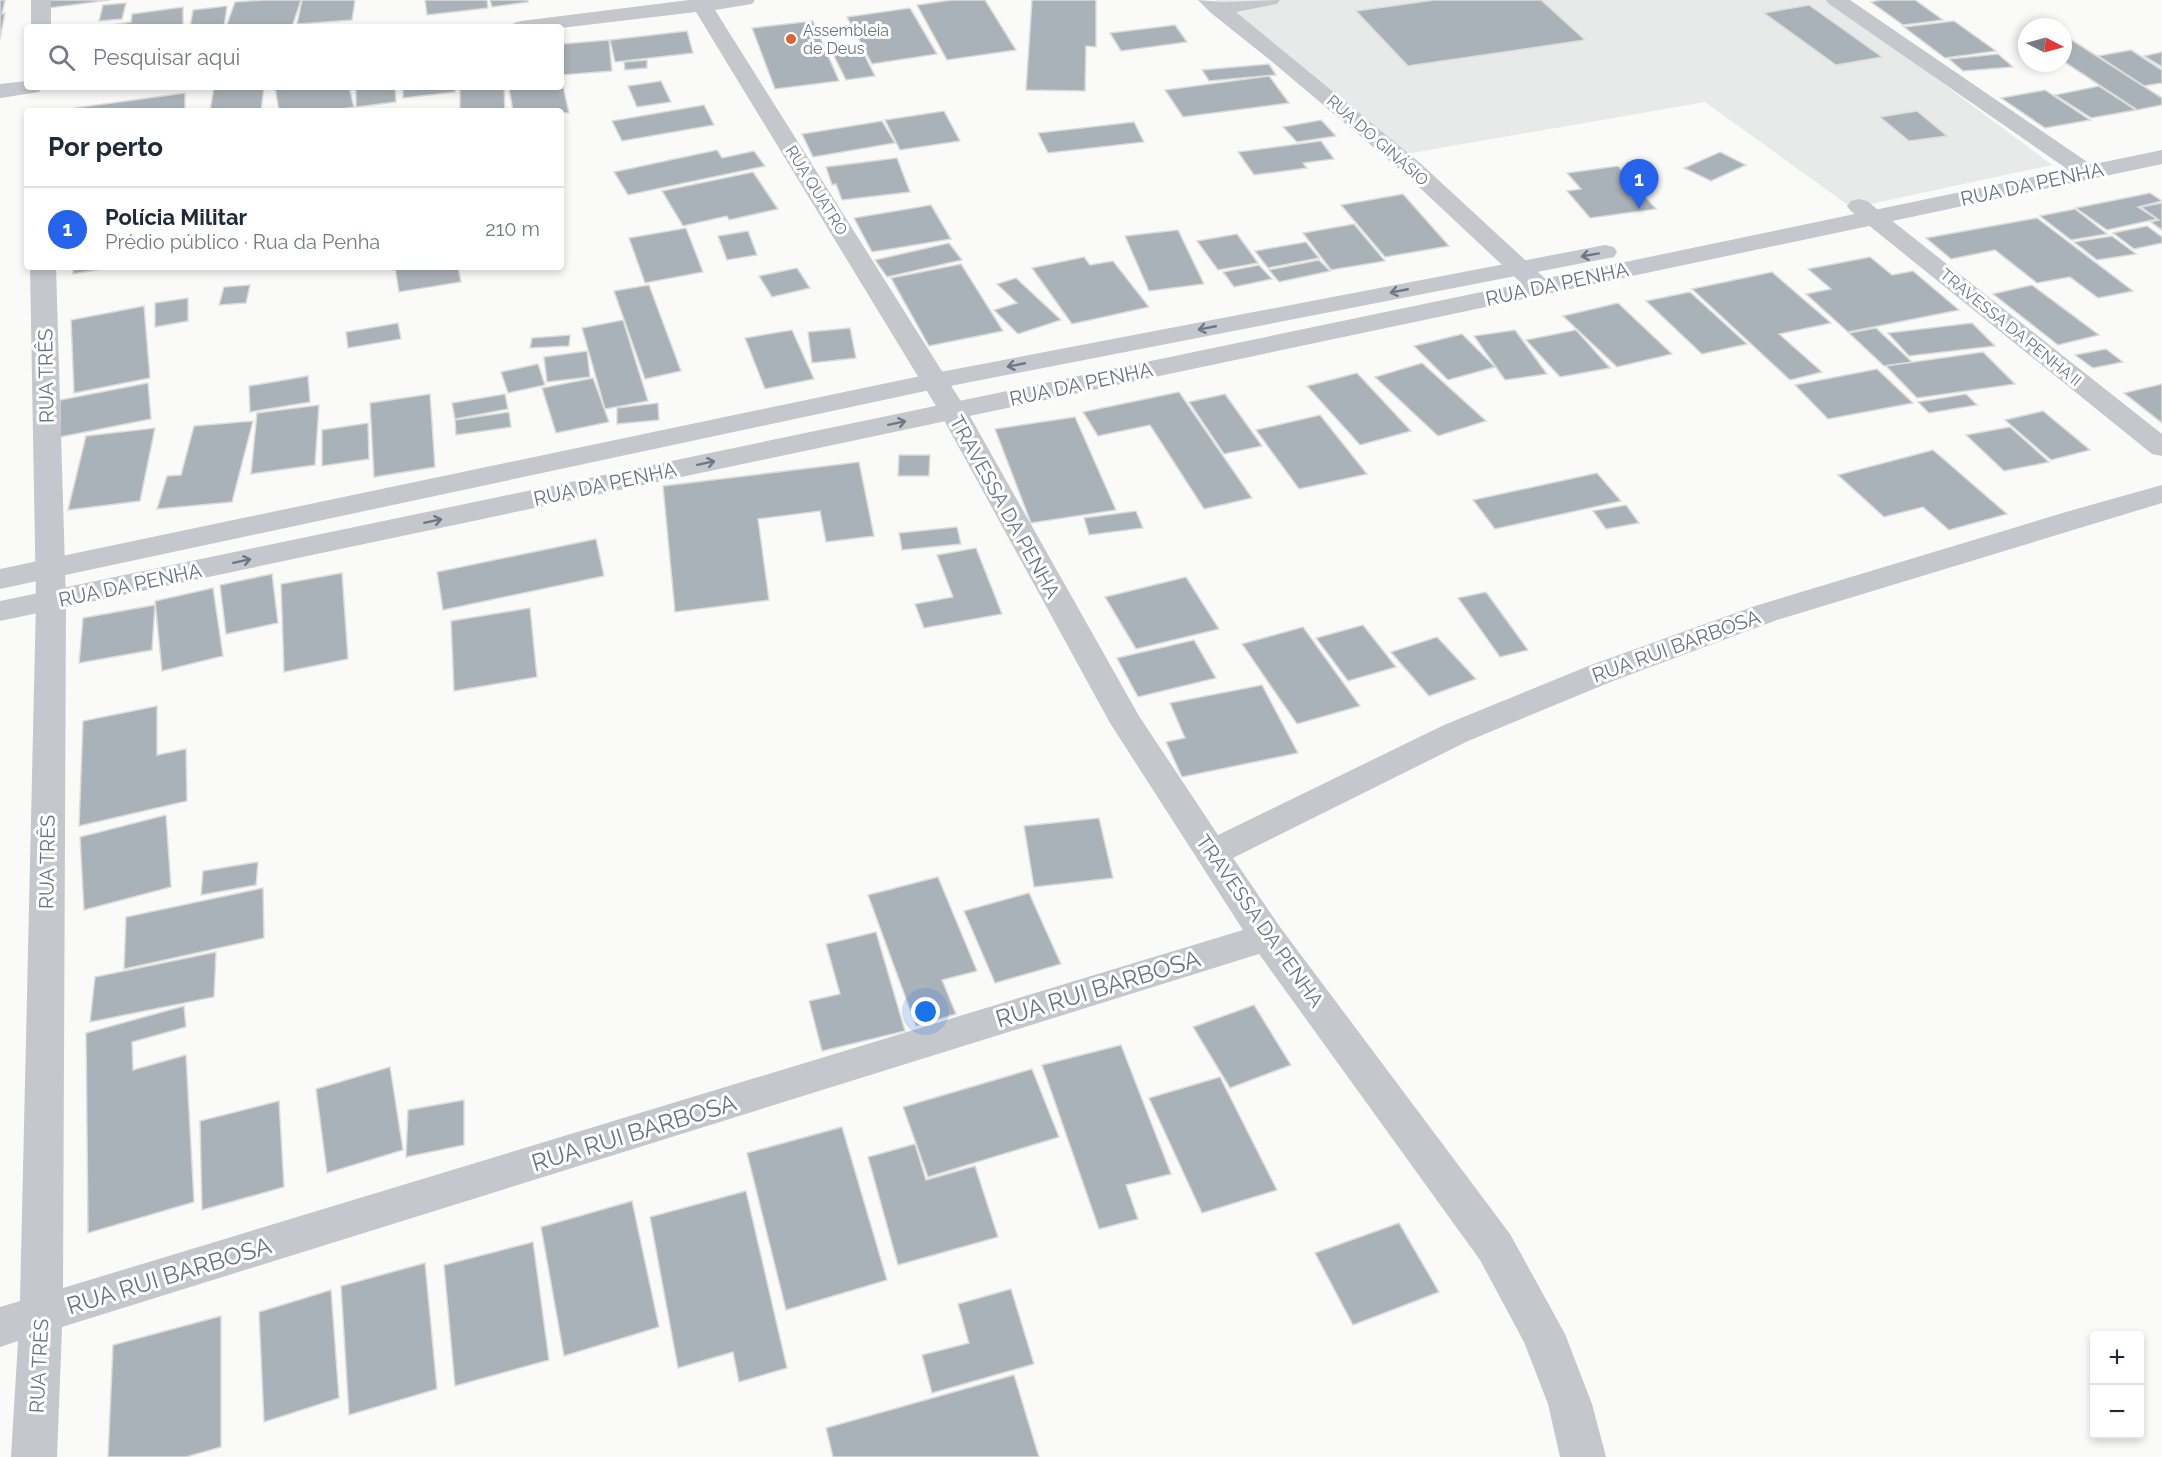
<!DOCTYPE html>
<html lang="pt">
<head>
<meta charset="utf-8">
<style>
  body { margin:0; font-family:Raleway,sans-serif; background:#f2f2f3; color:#1f2937 }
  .controls { position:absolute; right:18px; bottom:18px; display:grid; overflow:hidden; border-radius:6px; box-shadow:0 3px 9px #0003 }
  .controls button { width:54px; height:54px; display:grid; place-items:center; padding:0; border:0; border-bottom:2px solid #e0e1e3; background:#fff; color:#1f2937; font:30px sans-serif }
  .compass { position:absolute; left:2018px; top:18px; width:54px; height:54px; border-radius:50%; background:#fff; box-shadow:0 3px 9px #0003; rotate:96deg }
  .you { position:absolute; left:926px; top:1012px; width:21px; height:21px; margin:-15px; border:4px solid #fff; border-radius:50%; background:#1a73e8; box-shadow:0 0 0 9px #1a73e833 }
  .badge { display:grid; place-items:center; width:39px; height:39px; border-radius:50%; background:#2563eb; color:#fff; font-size:20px; font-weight:700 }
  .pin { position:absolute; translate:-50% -50px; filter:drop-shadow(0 2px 3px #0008) }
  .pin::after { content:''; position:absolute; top:32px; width:21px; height:18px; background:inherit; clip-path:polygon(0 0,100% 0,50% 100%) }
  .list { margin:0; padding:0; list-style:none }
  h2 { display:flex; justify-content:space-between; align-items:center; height:78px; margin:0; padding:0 24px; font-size:26px }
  h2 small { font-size:20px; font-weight:400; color:#747a83 }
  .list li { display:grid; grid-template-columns:39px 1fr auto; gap:18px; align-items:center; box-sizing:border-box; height:84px; padding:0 24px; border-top:2px solid #e0e1e3 }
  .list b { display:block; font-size:22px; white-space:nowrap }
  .list p { margin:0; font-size:20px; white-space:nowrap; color:#747a83 }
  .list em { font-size:20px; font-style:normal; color:#747a83 }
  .icon { flex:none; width:33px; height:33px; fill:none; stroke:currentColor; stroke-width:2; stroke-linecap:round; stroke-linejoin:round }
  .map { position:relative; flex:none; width:2162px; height:1457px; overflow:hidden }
  .search { position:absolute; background:#fff; box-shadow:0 3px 9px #0003; left:24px; top:24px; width:540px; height:66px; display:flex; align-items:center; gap:15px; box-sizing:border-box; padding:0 21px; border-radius:6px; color:#747a83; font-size:22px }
  .panel { position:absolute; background:#fff; box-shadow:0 3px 9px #0003; left:24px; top:108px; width:540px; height:162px; border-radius:6px }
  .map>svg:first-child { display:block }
  .built { fill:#e8e9e9 }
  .building { fill:#aab2b9; stroke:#dcdcda; stroke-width:1.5 }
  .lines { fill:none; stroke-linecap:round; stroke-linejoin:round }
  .minor { fill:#c4c7cb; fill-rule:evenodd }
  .tertiary { fill:#c4c7cb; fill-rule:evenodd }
  .oneway { stroke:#6b7886 }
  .poi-dot { fill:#df6333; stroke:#fff; stroke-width:2 }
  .labels { text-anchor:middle; stroke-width:6; stroke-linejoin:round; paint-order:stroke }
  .far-poi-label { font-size:16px; fill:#667482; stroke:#fff; text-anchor:start }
  .far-street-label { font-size:16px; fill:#667482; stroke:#fff }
  .street-label { font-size:20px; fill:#667482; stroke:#fff }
  .near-street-label { font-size:24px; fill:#667482; stroke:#fff }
</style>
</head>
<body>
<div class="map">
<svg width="2162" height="1457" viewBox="0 0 2162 1457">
  <rect width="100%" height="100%" fill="#fafaf8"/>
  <polygon class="built" points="1215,0 1831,0 2052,165 1852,208 1705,102 1400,155"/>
  <g class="building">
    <polygon points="0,0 5,0 2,14 5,13 0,39"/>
    <polygon points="50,0 110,0 49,8"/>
    <polygon points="263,0 301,0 292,27 226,27 235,2"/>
    <polygon points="302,0 355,0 352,20 297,24"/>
    <polygon points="425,0 487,0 488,8 427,15"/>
    <polygon points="490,0 528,0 528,2 492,7"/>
    <polygon points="952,0 985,0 1016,50 947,60 917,5"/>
    <polygon points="1032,0 1096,0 1096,47 1086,46 1085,91 1026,90"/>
    <polygon points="1434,0 1541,0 1585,40 1408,66 1356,11"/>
    <polygon points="1882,0 1915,0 1943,20 1903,25 1871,2"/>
    <polygon points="126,3 122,19 99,21 103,5"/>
    <polygon points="1809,5 1882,57 1836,65 1764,13"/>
    <polygon points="227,6 224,27 190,27 193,10"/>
    <polygon points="183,7 183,27 99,27 131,22 132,14"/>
    <polygon points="910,8 937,54 872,64 847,17"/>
    <polygon points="813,21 839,81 775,89 752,28"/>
    <polygon points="1954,21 1996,51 1945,58 1904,27"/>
    <polygon points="1175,25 1187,42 1121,51 1110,33"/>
    <polygon points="687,31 693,53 615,62 610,40"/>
    <polygon points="2067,37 2162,98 2162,105 2137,110 2063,61 2063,38"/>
    <polygon points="609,40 612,71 561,75 561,44"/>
    <polygon points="862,50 875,76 846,80 833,54"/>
    <polygon points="2131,50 2162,70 2162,83 2144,86 2098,56"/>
    <polygon points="2162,52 2162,67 2144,56"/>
    <polygon points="1998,54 2013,67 1963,71 1949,59"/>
    <polygon points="647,60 647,68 625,70 624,62"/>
    <polygon points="1269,64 1276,75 1209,81 1202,70"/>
    <polygon points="1269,76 1289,103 1183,117 1165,90"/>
    <polygon points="561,77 569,113 513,111 509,88 561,87"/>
    <polygon points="661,81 671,102 637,107 628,86"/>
    <polygon points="2099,86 2136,110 2091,118 2055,95"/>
    <polygon points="214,87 264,87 261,111 210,111"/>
    <polygon points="275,87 349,87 354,107 331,111 279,111"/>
    <polygon points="356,87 395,87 396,102 356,107"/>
    <polygon points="403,87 455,87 455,92 403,98"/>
    <polygon points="460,87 504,87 505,111 460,111"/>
    <polygon points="2045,90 2090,120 2045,128 2001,98"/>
    <polygon points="185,93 185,111 74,111 75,108"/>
    <polygon points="704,105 714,125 622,141 612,121"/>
    <polygon points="944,111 960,141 900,150 885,120"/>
    <polygon points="1917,111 1947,136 1909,141 1880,117"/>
    <polygon points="1321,120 1336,136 1297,142 1283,127"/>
    <polygon points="882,121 895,143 813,157 802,134"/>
    <polygon points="1134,122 1144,142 1048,153 1038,133"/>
    <polygon points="1321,141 1334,159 1303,163 1307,168 1254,175 1238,152"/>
    <polygon points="717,150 722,158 754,151 765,166 628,195 614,172"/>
    <polygon points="1720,152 1746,165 1711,181 1684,168"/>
    <polygon points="897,158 910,192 842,200 836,184 832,185 826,167"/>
    <polygon points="1618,166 1656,209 1590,218 1567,191 1581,189 1567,173"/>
    <polygon points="753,172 778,209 729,220 727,216 683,226 662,191"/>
    <polygon points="2150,193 2162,201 2138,207 2157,219 2107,230 2076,208"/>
    <polygon points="1403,194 1449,246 1385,257 1341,205"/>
    <polygon points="2162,203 2162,230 2151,222 2159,220 2141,207"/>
    <polygon points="931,205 951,239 872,252 854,218"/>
    <polygon points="2075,209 2107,234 2071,240 2040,216"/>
    <polygon points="2037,218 2133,291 2098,298 2070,277 2037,283 1995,250 1951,259 1926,238"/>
    <polygon points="1354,224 1385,261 1331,270 1303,233"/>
    <polygon points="2147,226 2162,237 2162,243 2134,249 2113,233"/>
    <polygon points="686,228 703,272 645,283 629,238"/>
    <polygon points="1178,230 1204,284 1149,291 1125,236"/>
    <polygon points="748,231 757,255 727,260 718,236"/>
    <polygon points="1237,234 1258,263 1218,270 1197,241"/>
    <polygon points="2112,236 2136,254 2097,260 2074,242"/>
    <polygon points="1306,242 1319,258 1268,268 1255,251"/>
    <polygon points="949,243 962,260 887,277 875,260"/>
    <polygon points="1084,257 1090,265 1113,261 1149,307 1072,324 1032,268"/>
    <polygon points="1870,257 1892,275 1913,271 1959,310 1848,332 1806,294 1831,289 1808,269"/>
    <polygon points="1319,260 1330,271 1279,282 1269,270"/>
    <polygon points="961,264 1003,331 929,346 891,278"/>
    <polygon points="1259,265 1272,279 1234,287 1223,272"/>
    <polygon points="73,267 114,267 73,274"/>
    <polygon points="395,267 458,267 461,282 399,292"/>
    <polygon points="797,268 810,288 772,297 759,276"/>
    <polygon points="1772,272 1831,323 1779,334 1822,372 1790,380 1692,289"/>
    <polygon points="1016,278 1061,320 1018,334 994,310 1017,303 997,284"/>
    <polygon points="250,285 246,303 219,305 224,287"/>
    <polygon points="649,285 681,371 645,379 614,291"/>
    <polygon points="2032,285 2099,335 2058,345 1993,294"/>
    <polygon points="1690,292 1747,344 1702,354 1646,301"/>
    <polygon points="188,298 188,321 155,327 155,303"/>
    <polygon points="1618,303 1672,354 1617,367 1563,316"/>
    <polygon points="144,306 150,378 74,393 71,320"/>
    <polygon points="623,320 648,401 605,409 582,328"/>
    <polygon points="398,323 401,339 348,348 346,332"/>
    <polygon points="1972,323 1995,346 1909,356 1888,333"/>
    <polygon points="850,328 856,358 812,363 808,332"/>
    <polygon points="1876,328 1912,362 1884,366 1849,333"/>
    <polygon points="792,330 814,379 765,389 745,338"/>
    <polygon points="1515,330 1547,374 1505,380 1474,336"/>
    <polygon points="1576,330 1610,368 1560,377 1526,340"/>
    <polygon points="1462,334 1495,367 1448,380 1414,346"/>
    <polygon points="570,335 569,346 530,348 532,338"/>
    <polygon points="2106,349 2123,362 2093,368 2075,355"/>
    <polygon points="587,351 590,377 547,382 544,357"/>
    <polygon points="1983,352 2015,384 1917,398 1886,366"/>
    <polygon points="1422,363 1486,421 1438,436 1375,377"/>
    <polygon points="538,364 545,385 508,393 501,372"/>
    <polygon points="1877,369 1913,403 1828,419 1795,385"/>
    <polygon points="1357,373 1411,431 1360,445 1307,386"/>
    <polygon points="308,376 310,402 250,412 249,386"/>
    <polygon points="593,378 609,422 556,433 542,388"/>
    <polygon points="148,383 151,419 60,437 60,400"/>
    <polygon points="2162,384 2162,423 2124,393"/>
    <polygon points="1179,392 1252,498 1204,509 1150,425 1098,436 1083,412"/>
    <polygon points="430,394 435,467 374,477 370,403"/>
    <polygon points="505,394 508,409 455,419 452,403"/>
    <polygon points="1225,394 1262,446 1224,454 1189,402"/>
    <polygon points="1966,394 1977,405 1929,413 1918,402"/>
    <polygon points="658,403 659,420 617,424 617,408"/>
    <polygon points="319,405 315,465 251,474 257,413"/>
    <polygon points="2043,411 2090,450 2051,460 2005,420"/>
    <polygon points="509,412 511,427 456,435 455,420"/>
    <polygon points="1320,415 1367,474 1299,489 1256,430"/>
    <polygon points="1075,417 1116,510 1031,523 995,429"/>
    <polygon points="253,421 232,502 157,509 167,476 181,475 194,426"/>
    <polygon points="368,423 369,459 322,466 322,430"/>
    <polygon points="2010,427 2049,462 2004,471 1966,435"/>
    <polygon points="155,428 140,501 68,510 86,436"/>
    <polygon points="1933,450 2007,514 1949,530 1923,507 1884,517 1838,475"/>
    <polygon points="899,455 930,455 929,476 898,476"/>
    <polygon points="859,462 874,536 826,542 820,511 758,519 769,600 675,612 663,486"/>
    <polygon points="1597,473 1621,501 1495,529 1473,500"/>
    <polygon points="1626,505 1639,523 1606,529 1593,511"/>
    <polygon points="1136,511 1143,528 1089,535 1084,518"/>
    <polygon points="957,527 961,544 902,550 899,533"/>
    <polygon points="596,539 604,576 443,610 437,572"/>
    <polygon points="976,548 1002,614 924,628 915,604 953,597 937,555"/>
    <polygon points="342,573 348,659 284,672 281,584"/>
    <polygon points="272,574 278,623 226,634 220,585"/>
    <polygon points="1186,577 1219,629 1136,649 1105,597"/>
    <polygon points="213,588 223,656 162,671 155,601"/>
    <polygon points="1486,592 1528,650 1500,657 1458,598"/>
    <polygon points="155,605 152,650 79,663 83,618"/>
    <polygon points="530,608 537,677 454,691 451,621"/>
    <polygon points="1363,625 1396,667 1348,681 1316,638"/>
    <polygon points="1303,627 1360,706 1297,724 1242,644"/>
    <polygon points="1437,637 1476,679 1429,696 1391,652"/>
    <polygon points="1194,640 1216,678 1138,697 1117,658"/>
    <polygon points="1262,685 1298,753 1182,777 1166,742 1185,738 1170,703"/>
    <polygon points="157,706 157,755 186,749 187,801 79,826 83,721"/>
    <polygon points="166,815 171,887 84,910 80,837"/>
    <polygon points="1099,818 1113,878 1034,887 1024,826"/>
    <polygon points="258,862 256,885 201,895 203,871"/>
    <polygon points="938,877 977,971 942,980 956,1014 916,1026 868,895"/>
    <polygon points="263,888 264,938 124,969 126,917"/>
    <polygon points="1029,893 1061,964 995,983 964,911"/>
    <polygon points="876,932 905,1031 822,1051 809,1001 840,994 826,944"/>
    <polygon points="216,952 214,997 90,1022 95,977"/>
    <polygon points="1254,1005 1291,1065 1230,1088 1193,1027"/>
    <polygon points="184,1006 186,1027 132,1042 133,1070 186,1055 194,1202 88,1233 86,1033"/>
    <polygon points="1121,1045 1171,1174 1126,1185 1138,1219 1099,1229 1042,1065"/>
    <polygon points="390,1067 403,1150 327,1173 316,1089"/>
    <polygon points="1032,1069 1059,1137 928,1177 903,1107"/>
    <polygon points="1220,1077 1277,1190 1202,1213 1149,1098"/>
    <polygon points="464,1100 464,1145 406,1157 408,1110"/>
    <polygon points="279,1101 284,1187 202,1210 200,1121"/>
    <polygon points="842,1127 887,1280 786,1310 747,1153"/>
    <polygon points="915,1144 926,1180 975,1166 998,1237 898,1265 868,1157"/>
    <polygon points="746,1191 787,1368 739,1382 733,1352 678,1368 650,1217"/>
    <polygon points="632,1201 659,1327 564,1356 541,1227"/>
    <polygon points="1399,1223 1439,1292 1353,1325 1315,1253"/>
    <polygon points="533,1242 549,1360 455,1386 444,1265"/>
    <polygon points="425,1263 437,1389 349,1415 341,1286"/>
    <polygon points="1011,1289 1034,1364 932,1393 922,1355 969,1343 958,1304"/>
    <polygon points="331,1290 339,1398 264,1422 259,1312"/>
    <polygon points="221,1316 221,1447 186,1457 108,1457 113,1345"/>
    <polygon points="1014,1375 1039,1457 833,1457 826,1428"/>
  </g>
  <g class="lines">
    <g class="minor">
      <rect x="31" y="0" width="20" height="27"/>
      <polygon points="689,0 755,0 752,4 715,10 967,411 1139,716 1218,835 1444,725 1591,665 1755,606 2066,512 2162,485 2162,503 1777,620 1613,681 1468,741 1233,858 1280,927 1510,1234 1565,1334 1592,1404 1606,1457 1560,1457 1548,1404 1524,1342 1480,1260 1259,954 62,1327 57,1457 11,1457 18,1341 0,1347 0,1307 20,1301 36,601 30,267 56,267 66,601 63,1288 1243,930 1110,723 939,411 696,12 561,28 511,27 514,23 521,21"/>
      <polygon points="1198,0 1223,2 1280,0 1277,4 1236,12 1420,163 1550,283 1554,288 1550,293 1541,296 1532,293 1404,173 1270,60 1211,13"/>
      <polygon points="1826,0 1850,0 2096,168 2100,173 2096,178 2088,180 2080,178 1829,4"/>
      <polygon points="27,81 27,87 42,87 39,92 0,98 0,84"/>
      <polygon points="1859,199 1867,201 2162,434 2162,456 2152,454 1851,211 1847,206 1851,201"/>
    </g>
    <g class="tertiary">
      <polygon points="2162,150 2162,164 0,621 0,601"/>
      <polygon points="1605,245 1614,247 1617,252 1614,257 935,389 0,589 0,569 935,373"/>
    </g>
  </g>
  <defs><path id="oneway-shaft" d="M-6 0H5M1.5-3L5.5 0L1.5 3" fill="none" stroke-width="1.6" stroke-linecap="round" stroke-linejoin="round" transform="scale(1.5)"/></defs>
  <g class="oneway">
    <use href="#oneway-shaft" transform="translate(1590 255) rotate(170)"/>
    <use href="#oneway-shaft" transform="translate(1399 291) rotate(169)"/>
    <use href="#oneway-shaft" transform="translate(1207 328) rotate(169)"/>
    <use href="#oneway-shaft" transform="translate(1016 365) rotate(169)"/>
    <use href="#oneway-shaft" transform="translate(897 423) rotate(-12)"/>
    <use href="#oneway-shaft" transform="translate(706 463) rotate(-12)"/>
    <use href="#oneway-shaft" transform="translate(433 521) rotate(-12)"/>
    <use href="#oneway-shaft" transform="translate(242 561) rotate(-12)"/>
  </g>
  <circle class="poi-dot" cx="791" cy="39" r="6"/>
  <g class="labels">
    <g class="far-poi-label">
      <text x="803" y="36">Assembleia<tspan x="803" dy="18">de Deus</tspan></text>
    </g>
    <g class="far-street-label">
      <text transform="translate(1378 140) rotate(41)" y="6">RUA DO GINÁSIO</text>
      <text transform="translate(817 190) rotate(58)" y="6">RUA QUATRO</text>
      <text transform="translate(2011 327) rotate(39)" y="6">TRAVESSA DA PENHA II</text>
    </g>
    <g class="street-label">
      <text transform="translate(2032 184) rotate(-12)" y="7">RUA DA PENHA</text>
      <text transform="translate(1557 284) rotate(-12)" y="7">RUA DA PENHA</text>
      <text transform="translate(46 376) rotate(-91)" y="7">RUA TRÊS</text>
      <text transform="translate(1081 384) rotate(-12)" y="7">RUA DA PENHA</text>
      <text transform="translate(605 484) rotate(-12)" y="7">RUA DA PENHA</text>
      <text transform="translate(1005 507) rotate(61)" y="7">TRAVESSA DA PENHA</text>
      <text transform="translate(130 585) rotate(-12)" y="7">RUA DA PENHA</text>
      <text transform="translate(1676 646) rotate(-20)" y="7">RUA RUI BARBOSA</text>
      <text transform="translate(47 862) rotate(-89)" y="7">RUA TRÊS</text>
      <text transform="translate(1260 921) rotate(55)" y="7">TRAVESSA DA PENHA</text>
      <text transform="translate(39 1366) rotate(-87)" y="7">RUA TRÊS</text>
    </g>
    <g class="near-street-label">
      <text transform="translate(1098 989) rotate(-17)" y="8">RUA RUI BARBOSA</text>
      <text transform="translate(634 1133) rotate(-17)" y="8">RUA RUI BARBOSA</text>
      <text transform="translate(169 1276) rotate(-17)" y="8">RUA RUI BARBOSA</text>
    </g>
  </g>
</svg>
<div class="controls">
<button>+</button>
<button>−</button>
</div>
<svg class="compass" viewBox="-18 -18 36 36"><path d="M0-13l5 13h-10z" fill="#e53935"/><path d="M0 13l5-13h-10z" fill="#747a83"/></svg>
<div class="you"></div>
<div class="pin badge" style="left:1639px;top:209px">1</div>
<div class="search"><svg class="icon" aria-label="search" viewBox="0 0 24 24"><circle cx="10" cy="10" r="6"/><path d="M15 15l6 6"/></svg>Pesquisar aqui</div>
<section class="panel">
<h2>Por perto<small></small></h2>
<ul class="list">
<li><span class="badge">1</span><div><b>Polícia Militar</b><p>Prédio público · Rua da Penha</p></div><em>210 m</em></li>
</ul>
</section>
</div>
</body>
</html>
